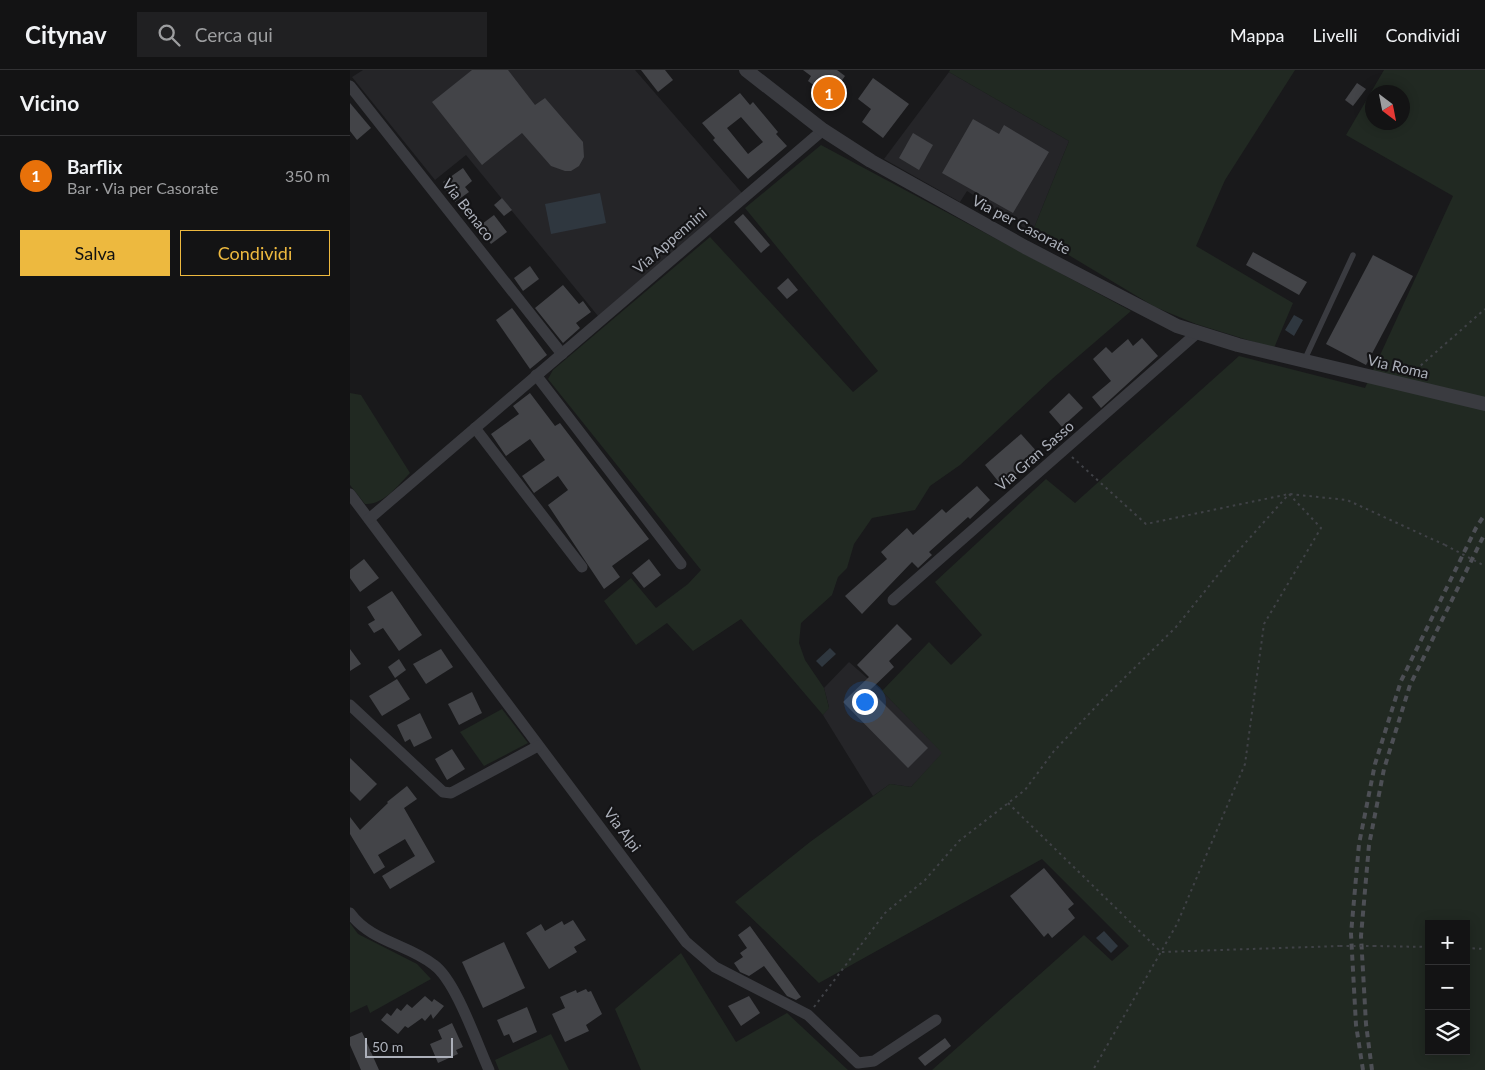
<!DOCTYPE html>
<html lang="it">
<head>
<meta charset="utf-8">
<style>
  body { margin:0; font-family:Lato,sans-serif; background:#202022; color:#f1f3f6 }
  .controls { position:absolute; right:15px; bottom:15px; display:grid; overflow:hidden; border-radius:0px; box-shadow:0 2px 12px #0003 }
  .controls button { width:45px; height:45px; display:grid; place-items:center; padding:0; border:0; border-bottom:1px solid #323234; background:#131314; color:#f1f3f6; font:25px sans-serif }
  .compass { position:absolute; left:1015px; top:15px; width:45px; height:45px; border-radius:50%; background:#131314; box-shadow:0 2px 12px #0003; rotate:148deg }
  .scale { position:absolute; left:15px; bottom:12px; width:88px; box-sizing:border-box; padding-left:5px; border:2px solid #acb0ba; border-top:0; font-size:14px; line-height:18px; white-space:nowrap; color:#acb0ba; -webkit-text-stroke:4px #141416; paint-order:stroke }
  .you { position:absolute; left:514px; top:631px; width:18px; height:18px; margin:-12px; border:4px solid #fff; border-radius:50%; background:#1a73e8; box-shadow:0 0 0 8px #1a73e833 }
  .badge { display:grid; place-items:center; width:32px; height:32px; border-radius:50%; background:#edb93f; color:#fff; font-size:16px; font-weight:700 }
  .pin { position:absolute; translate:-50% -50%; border:2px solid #fff; box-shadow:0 1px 5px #0006 }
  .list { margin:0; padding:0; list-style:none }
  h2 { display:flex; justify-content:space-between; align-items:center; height:65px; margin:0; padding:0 20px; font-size:21px }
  h2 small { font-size:16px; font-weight:400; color:#9d9ea0 }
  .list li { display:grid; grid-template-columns:32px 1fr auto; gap:15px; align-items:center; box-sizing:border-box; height:80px; padding:0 20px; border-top:1px solid #323234 }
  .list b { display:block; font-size:19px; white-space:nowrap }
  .list p { margin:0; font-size:16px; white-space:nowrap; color:#9d9ea0 }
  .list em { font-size:16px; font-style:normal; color:#9d9ea0 }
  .actions { display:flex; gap:10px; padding:15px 20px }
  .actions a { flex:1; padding:11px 0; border:1px solid #edb93f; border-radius:0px; text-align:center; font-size:18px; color:#edb93f }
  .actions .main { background:#edb93f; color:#111 }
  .icon { flex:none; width:28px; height:28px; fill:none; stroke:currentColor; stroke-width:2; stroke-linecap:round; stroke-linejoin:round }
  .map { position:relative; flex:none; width:1135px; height:1000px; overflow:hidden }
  header { display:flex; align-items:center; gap:30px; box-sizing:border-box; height:70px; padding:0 25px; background:#131314; border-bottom:1px solid #323234 }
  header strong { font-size:24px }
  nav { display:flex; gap:28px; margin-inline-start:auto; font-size:18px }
  .search { width:350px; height:45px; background:#202022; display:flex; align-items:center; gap:12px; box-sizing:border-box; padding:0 18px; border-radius:0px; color:#9d9ea0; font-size:19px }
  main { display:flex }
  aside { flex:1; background:#131314 }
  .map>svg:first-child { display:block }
  .built { fill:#252528 }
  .green { fill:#212922; fill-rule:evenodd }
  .water { fill:#2f373f }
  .building { fill:#434448; fill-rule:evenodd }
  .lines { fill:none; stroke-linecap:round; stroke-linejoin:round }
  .path { stroke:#404247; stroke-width:2; stroke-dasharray:2.5 4; stroke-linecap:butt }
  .service { stroke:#3a3b40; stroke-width:5.5 }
  .minor { stroke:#3a3b40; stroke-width:11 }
  .tertiary { stroke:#3a3b40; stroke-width:14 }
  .rail { stroke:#4d4f55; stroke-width:4; stroke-dasharray:6 5; stroke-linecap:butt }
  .path-bridge { stroke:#404247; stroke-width:2; stroke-dasharray:2.5 4; stroke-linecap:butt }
  .labels { text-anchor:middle; stroke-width:4.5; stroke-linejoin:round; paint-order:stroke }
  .street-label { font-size:15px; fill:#acb0ba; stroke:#141416 }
</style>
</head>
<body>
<header>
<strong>Citynav</strong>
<div class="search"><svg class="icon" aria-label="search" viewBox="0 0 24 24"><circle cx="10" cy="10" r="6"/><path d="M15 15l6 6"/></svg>Cerca qui</div>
<nav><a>Mappa</a><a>Livelli</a><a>Condividi</a></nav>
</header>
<main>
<aside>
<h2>Vicino<small></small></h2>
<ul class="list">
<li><span class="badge" style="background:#e8710a">1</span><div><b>Barflix</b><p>Bar · Via per Casorate</p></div><em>350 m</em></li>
</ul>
<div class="actions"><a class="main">Salva</a><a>Condividi</a></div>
</aside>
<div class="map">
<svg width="1135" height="1000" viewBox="0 0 1135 1000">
  <rect width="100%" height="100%" fill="#19191b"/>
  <g class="built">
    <polygon points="13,0 285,0 392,123 248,246 116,85 85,110 2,7"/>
    <polygon points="599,2 719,71 682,163 617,121 610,132 534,89"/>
    <polygon points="499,592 532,621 593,683 561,717 540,714 523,726 473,645 479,637 474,618"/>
  </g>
  <g class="green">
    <polygon points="600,0 945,0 875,110 846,176 943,233 924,278 846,254 805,237 682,163 719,71 599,2"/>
    <path d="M1034,0h101v1000h-553l152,-135 28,26 17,-15 -87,-87 -223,124 -84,-81 75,-60 80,-58 21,3 31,-34 -60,-62 47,-49 22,23 31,-30 -47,-53 111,-103 29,24 164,-147 126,32 88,-192 -107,-61zM1022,22h30v30h-30zM1079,854h37v127h-37z"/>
    <polygon points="471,75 781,241 702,309 610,395 580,416 565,440 522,448 504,474 497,498 488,507 482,525 451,553 449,573 455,590 474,618 479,638 473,645 391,549 343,581 317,553 286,575 254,531 281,508 306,538 338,514 351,500 198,309 203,300 360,167 503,322 528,301 395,138"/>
    <path d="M0,323l11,2 49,78c-12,12 -26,32 -45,31l-15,-19z"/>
    <polygon points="152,639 178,673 134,696 110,662"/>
    <polygon points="0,853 8,864 67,894 81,909 20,943 17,935 0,943"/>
    <polygon points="331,883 386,972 437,943 498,1000 291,1000 265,939"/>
    <polygon points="201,964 219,1000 149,1000 145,990"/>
  </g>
  <g class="water">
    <polygon points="250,123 256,153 201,164 195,134"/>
    <polygon points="944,245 953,250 944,266 935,260"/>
    <polygon points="480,578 486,584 472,597 466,591"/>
    <polygon points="754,861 768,876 761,883 746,868"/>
  </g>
  <g class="building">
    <polygon points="122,0 158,0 185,35 195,28 233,72 234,87 229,96 221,101 215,101 201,96 172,63 132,95 82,32"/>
    <polygon points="291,0 315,0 323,10 308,22"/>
    <polygon points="453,0 487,0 495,6 480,27 458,11 461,6"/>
    <polygon points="523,8 559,34 533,68 512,52 521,39 508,29"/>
    <polygon points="1007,13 1016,19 1003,36 995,30"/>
    <path d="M390,23l10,12 3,-3 25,30 -2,2 11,12 -39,33 -35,-39 2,-2 -13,-15zM391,47l22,25 -15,12 -21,-26z"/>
    <polygon points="0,33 21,58 7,70 0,61"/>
    <polygon points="623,49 649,64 654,55 699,82 663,143 592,103"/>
    <polygon points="563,63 583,75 569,100 549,88"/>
    <polygon points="113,98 122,111 115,117 119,122 105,132 94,117 95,115 93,112"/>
    <polygon points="152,128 162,140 154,146 144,135"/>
    <polygon points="393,144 420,175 411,183 384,152"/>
    <polygon points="144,145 157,162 141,174 128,157"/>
    <polygon points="903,182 957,212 949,225 896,195"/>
    <polygon points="1023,185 1063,206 1016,295 976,274"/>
    <polygon points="180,196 189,209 173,221 164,208"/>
    <polygon points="438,208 448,220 437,229 427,218"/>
    <polygon points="213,215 229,234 233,231 241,242 226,253 230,258 213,273 185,238"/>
    <polygon points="162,238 197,285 180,299 146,250"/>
    <polygon points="792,268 808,286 751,338 742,327 761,311 743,289 756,277 762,283 778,269 783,276"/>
    <polygon points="180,323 205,356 210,353 299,469 262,496 270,507 254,519 198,435 218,420 208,406 184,423 172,406 195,390 180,369 156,386 141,364 169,344 163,336"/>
    <polygon points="719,323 733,338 712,357 699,342"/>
    <polygon points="671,364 689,384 652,416 635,395"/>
    <polygon points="627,416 640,430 620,449 618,447 579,482 582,485 568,498 562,492 512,544 495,526 537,489 531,482 557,458 563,465 592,439 596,443"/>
    <polygon points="14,489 29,508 10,522 0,508 0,500"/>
    <polygon points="299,489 311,505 294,518 282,503"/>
    <polygon points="42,521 72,565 49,581 33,558 24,563 18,554 25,550 17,537"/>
    <polygon points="547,554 562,569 539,591 544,597 520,620 578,678 558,698 493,632 519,607 507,595"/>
    <polygon points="0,579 11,594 0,601"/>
    <polygon points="91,579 103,597 76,614 63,594"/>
    <polygon points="49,589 56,600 45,608 38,597"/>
    <polygon points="47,609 60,629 32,646 19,626"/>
    <polygon points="122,622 132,643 109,655 98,634"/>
    <polygon points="70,643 82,668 64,677 60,669 55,672 47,655"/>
    <polygon points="102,679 115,699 97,710 85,689"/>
    <polygon points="0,688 27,714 10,731 0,721"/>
    <polygon points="57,716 67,729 54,738 85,792 40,819 32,806 65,786 55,769 28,785 35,797 24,804 0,764 0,747 10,760 38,733 37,732"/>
    <polygon points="694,798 724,834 718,839 725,848 702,868 698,863 694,867 660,826"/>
    <polygon points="223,850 236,870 224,877 227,882 199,899 176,863 191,854 195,861 212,851 214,855"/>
    <polygon points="400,856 451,927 446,930 437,926 414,896 399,906 390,902 384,893 393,887 390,883 397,878 388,865"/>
    <polygon points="154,872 175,918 133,938 112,892"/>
    <polygon points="236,919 238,922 241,921 252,944 236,955 239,961 215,972 202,944 215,938 210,927 226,920 227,923"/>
    <polygon points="75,926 82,932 84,929 94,936 83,949 81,944 75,951 72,948 58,958 55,956 48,964 31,950 37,943 41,946 47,938 51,941 57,934 62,938"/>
    <polygon points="399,926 410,943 391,956 378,936"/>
    <polygon points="177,937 187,962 163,973 159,964 154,966 147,950"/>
    <polygon points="102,953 113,977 106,980 108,984 88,993 80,974 92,969 88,960"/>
    <polygon points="12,962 29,1000 11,1000 0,975 0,967"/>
    <polygon points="595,968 601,976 575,996 568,988"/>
  </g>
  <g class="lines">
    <g class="path">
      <polyline points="1061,304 1135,239"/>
      <polyline points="722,387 796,454 939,424 997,430 1095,475"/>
      <polyline points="658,733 811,882 990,876"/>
      <polyline points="1024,876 1079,877"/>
      <polyline points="1116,878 1135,879"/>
      <polyline points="464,937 535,843 575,810 609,771 675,720 704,681 755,627 826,557 880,490 939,424 971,458 914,554 895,694 827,854 743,1000"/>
    </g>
    <polyline class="service" points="954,291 1003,185"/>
    <g class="minor">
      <polyline points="0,16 212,284"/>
      <polyline points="186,305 331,494"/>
      <polyline points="125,358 232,497"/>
      <polyline points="0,424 336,872 365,897 458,945 508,993 524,991 586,950"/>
      <polyline points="19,449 473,60"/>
      <polyline points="543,530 847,263"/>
      <polyline points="0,635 93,722 101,723 188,676"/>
      <path d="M0,843c21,29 58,31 84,52 22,16 43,79 55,105"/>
    </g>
    <polyline class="tertiary" points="396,0 473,60 521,91 675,177 827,256 888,275 1135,334"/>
    <g class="rail">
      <polyline points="1013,1000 1006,955 1001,864 1009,774 1025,694 1051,611 1126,458 1135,444"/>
      <polyline points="1022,1000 1016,954 1011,866 1019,775 1034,699 1060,615 1135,463"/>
    </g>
    <g class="path-bridge">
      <polyline points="1095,475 1135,496"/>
      <polyline points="990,876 1024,876"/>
    </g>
  </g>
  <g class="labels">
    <g class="street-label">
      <text transform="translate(118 140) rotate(52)" y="5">Via Benaco</text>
      <text transform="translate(671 155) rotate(28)" y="5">Via per Casorate</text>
      <text transform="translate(320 171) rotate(-41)" y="5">Via Appennini</text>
      <text transform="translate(1048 297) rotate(13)" y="5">Via Roma</text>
      <text transform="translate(685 386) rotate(-41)" y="5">Via Gran Sasso</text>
      <text transform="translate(272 760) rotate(53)" y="5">Via Alpi</text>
    </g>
  </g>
</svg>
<div class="controls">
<button>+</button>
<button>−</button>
<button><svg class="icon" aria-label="layers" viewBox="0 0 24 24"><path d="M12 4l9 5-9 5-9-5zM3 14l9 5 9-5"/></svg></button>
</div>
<svg class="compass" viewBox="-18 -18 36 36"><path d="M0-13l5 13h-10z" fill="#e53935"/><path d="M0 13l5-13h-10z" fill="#9d9ea0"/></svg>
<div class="scale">50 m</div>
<div class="you"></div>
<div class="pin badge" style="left:479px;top:23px;background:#e8710a">1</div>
</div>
</main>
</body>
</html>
